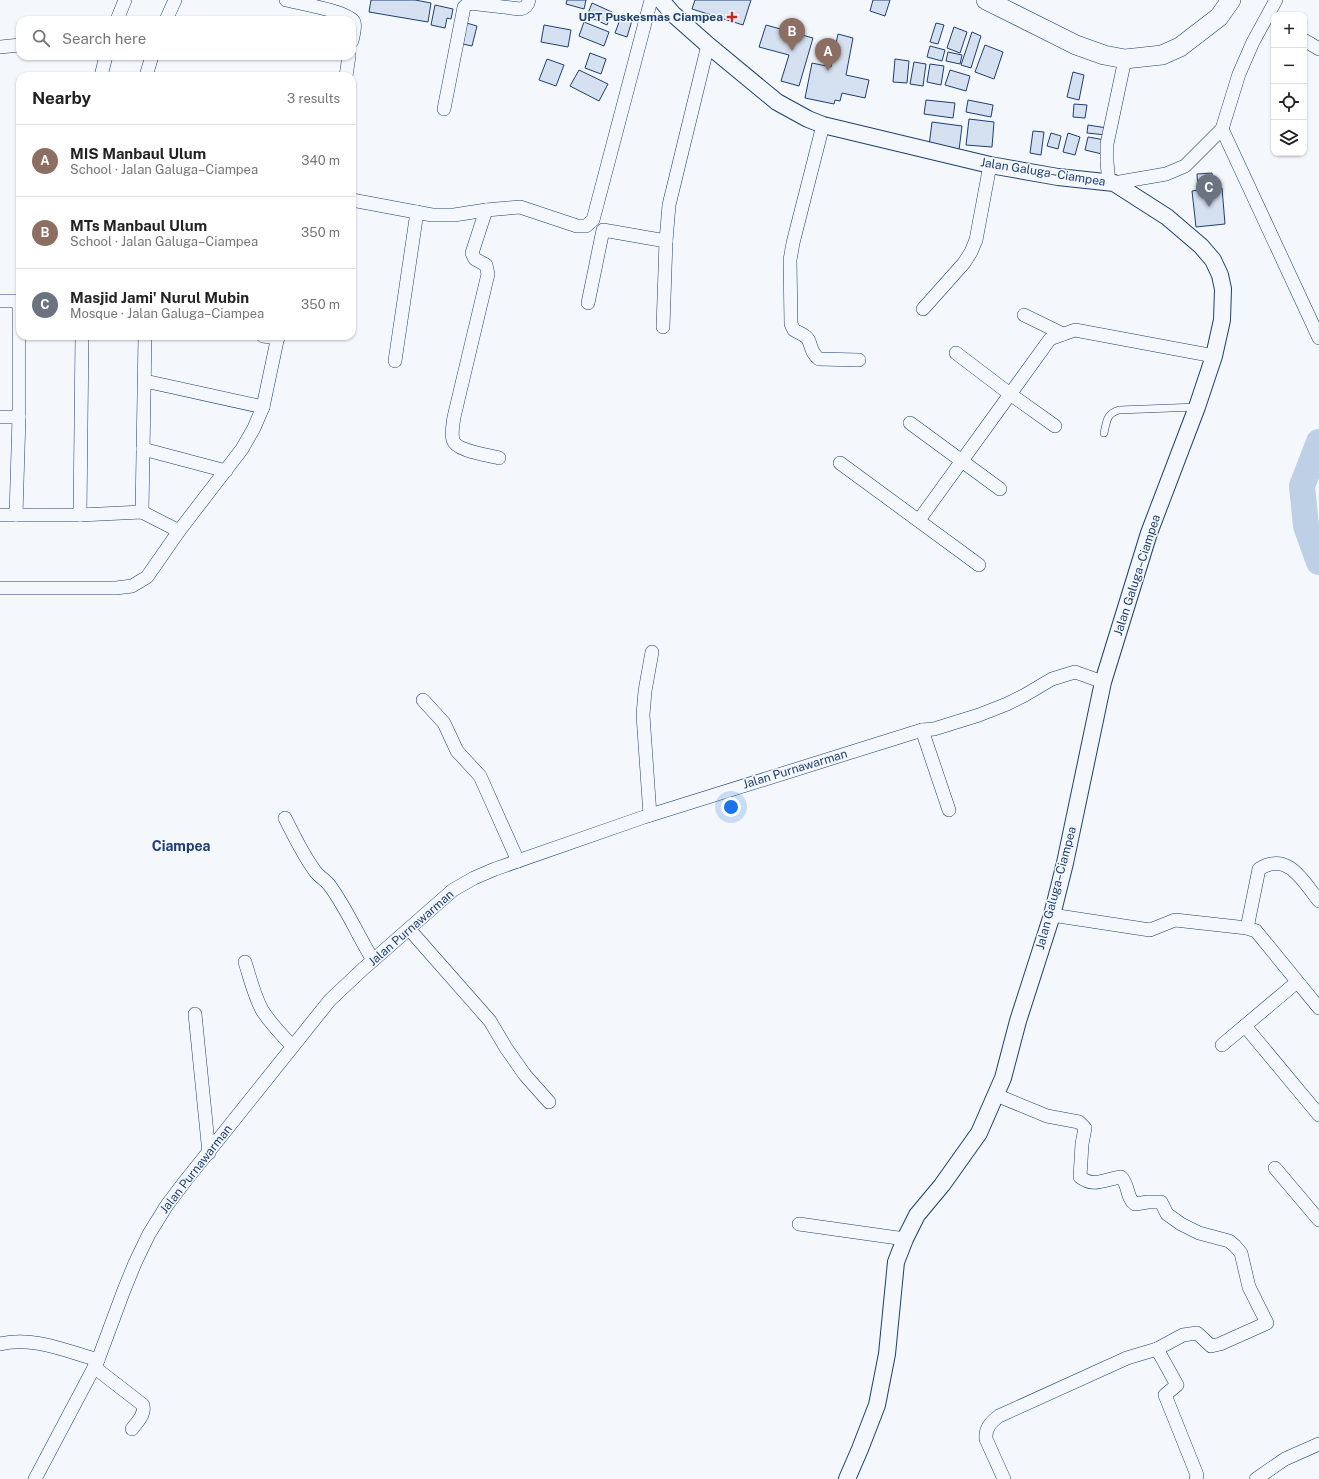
<!DOCTYPE html>
<html lang="en">
<head>
<meta charset="utf-8">
<style>
  body { margin:0; font-family:"Public Sans",sans-serif; background:#f6f6f6; color:#222 }
  .controls { position:absolute; right:12px; top:12px; display:grid; overflow:hidden; border-radius:8px; box-shadow:0 1px 3px #0004 }
  .controls button { width:36px; height:36px; display:grid; place-items:center; padding:0; border:0; border-bottom:1px solid #e0e0e0; background:#fff; color:#222; font:20px sans-serif }
  .you { position:absolute; left:731px; top:807px; width:14px; height:14px; margin:-10px; border:3px solid #fff; border-radius:50%; background:#1a73e8; box-shadow:0 0 0 6px #1a73e833 }
  .badge { display:grid; place-items:center; width:26px; height:26px; border-radius:50%; background:#0f766e; color:#fff; font-size:13px; font-weight:700 }
  .pin { position:absolute; translate:-50% -33px; filter:drop-shadow(0 1px 2px #0008) }
  .pin::after { content:''; position:absolute; top:21px; width:14px; height:12px; background:inherit; clip-path:polygon(0 0,100% 0,50% 100%) }
  .list { margin:0; padding:0; list-style:none }
  h2 { display:flex; justify-content:space-between; align-items:center; height:52px; margin:0; padding:0 16px; font-size:17px }
  h2 small { font-size:13px; font-weight:400; color:#767676 }
  .list li { display:grid; grid-template-columns:26px 1fr auto; gap:12px; align-items:center; box-sizing:border-box; height:72px; padding:0 16px; border-top:1px solid #e0e0e0 }
  .list b { display:block; font-size:15px; white-space:nowrap }
  .list p { margin:0; font-size:13px; white-space:nowrap; color:#767676 }
  .list em { font-size:13px; font-style:normal; color:#767676 }
  .icon { flex:none; width:22px; height:22px; fill:none; stroke:currentColor; stroke-width:2; stroke-linecap:round; stroke-linejoin:round }
  .map { position:relative; flex:none; width:1319px; height:1479px; overflow:hidden }
  .search { position:absolute; background:#fff; box-shadow:0 1px 3px #0004; left:16px; top:16px; width:340px; height:44px; display:flex; align-items:center; gap:10px; box-sizing:border-box; padding:0 14px; border-radius:12px; color:#767676; font-size:15px }
  .panel { position:absolute; background:#fff; box-shadow:0 1px 3px #0004; left:16px; top:72px; width:340px; height:268px; border-radius:12px }
  .map>svg:first-child { display:block }
  .lines { fill:none; stroke-linecap:round; stroke-linejoin:round }
  .river { stroke:#bed0e5; stroke-width:26 }
  .building { fill:#d5e0f0; stroke:#1d3f73 }
  .service-casing { stroke:#1d3f73; stroke-width:8 }
  .minor-casing { stroke:#1d3f73; stroke-width:14 }
  .tertiary-casing { stroke:#1d3f73; stroke-width:18 }
  .secondary-casing { stroke:#1d3f73; stroke-width:20 }
  .service { stroke:#f4f7fb; stroke-width:7 }
  .minor { stroke:#f4f7fb; stroke-width:13 }
  .tertiary { stroke:#f4f7fb; stroke-width:16 }
  .secondary { stroke:#f4f7fb; stroke-width:19 }
  .poi-dot { fill:#c62828; stroke:#f4f7fb; stroke-width:1.5 }
  .labels { text-anchor:middle; stroke-width:3; stroke-linejoin:round; paint-order:stroke }
  .poi-label { font-size:12px; font-weight:bold; fill:#1d3f73; stroke:#f4f7fb; text-anchor:end }
  .street-label { font-size:12px; fill:#1d3f73; stroke:#f4f7fb }
  .quarter-label { font-size:14px; font-weight:bold; fill:#1d3f73; stroke:#f4f7fb }
</style>
</head>
<body>
<div class="map">
<svg width="1319" height="1479" viewBox="0 0 1319 1479">
  <rect width="100%" height="100%" fill="#f4f7fb"/>
  <g class="lines">
    <polyline class="river" points="1319,442 1302,486 1306,526 1319,562"/>
  </g>
  <g class="building">
    <polygon points="371,0 415,0 431,3 428,22 369,12"/>
    <polygon points="567,0 586,0 584,9 566,4"/>
    <polygon points="695,0 751,0 743,25 692,9"/>
    <polygon points="873,0 890,0 885,16 870,11"/>
    <polygon points="592,3 612,12 607,25 587,16"/>
    <polygon points="435,5 453,9 451,19 447,18 445,28 431,25"/>
    <polygon points="622,14 633,17 627,37 615,33"/>
    <polygon points="463,22 477,26 472,46 458,43"/>
    <polygon points="584,22 609,32 604,46 579,36"/>
    <polygon points="936,23 944,25 938,44 930,42"/>
    <polygon points="544,25 571,30 568,47 541,42"/>
    <polygon points="766,25 813,38 799,86 781,81 789,55 759,47"/>
    <polygon points="954,27 967,32 960,53 947,48"/>
    <polygon points="972,32 981,36 971,68 961,65"/>
    <polygon points="838,34 853,38 846,75 869,80 865,98 842,93 840,101 835,100 834,104 805,98 812,63 831,67"/>
    <polygon points="985,45 1003,52 994,79 975,72"/>
    <polygon points="930,46 945,50 942,61 927,57"/>
    <polygon points="948,52 962,55 960,64 946,61"/>
    <polygon points="590,53 606,59 601,74 585,68"/>
    <polygon points="547,59 564,65 556,86 539,80"/>
    <polygon points="895,59 909,61 907,83 893,82"/>
    <polygon points="914,62 926,64 923,86 910,84"/>
    <polygon points="930,64 944,66 941,85 927,82"/>
    <polygon points="579,70 608,84 599,101 570,86"/>
    <polygon points="950,70 970,76 966,91 945,85"/>
    <polygon points="1073,72 1084,75 1079,100 1067,97"/>
    <polygon points="926,100 955,103 953,118 924,114"/>
    <polygon points="968,100 993,105 991,117 966,112"/>
    <polygon points="1074,104 1087,105 1085,118 1073,117"/>
    <polygon points="969,119 994,122 992,147 966,145"/>
    <polygon points="932,122 962,126 959,150 929,146"/>
    <polygon points="1088,125 1107,128 1106,135 1087,133"/>
    <polygon points="1033,131 1044,132 1041,155 1030,153"/>
    <polygon points="1051,133 1061,136 1058,149 1047,146"/>
    <polygon points="1068,133 1080,137 1075,155 1063,152"/>
    <polygon points="1088,137 1105,140 1102,154 1085,150"/>
    <polygon points="1212,173 1214,189 1222,188 1225,224 1196,227 1192,191 1198,190 1197,174"/>
  </g>
  <g class="lines">
    <defs>
      <path id="service" d="M1104,433c3,-12 2,-19 15,-23l78,-3"/>
      <g id="minor">
        <path d="M286,0c12,3 64,12 68,22 2,5 -1,14 -2,19"/>
        <polyline points="117,20 125,0"/>
        <polyline points="166,20 175,0"/>
        <polyline points="1304,40 1319,49"/>
        <polyline points="0,47 20,45"/>
        <polyline points="101,76 106,56"/>
        <polyline points="146,76 152,56"/>
        <polyline points="346,76 349,56"/>
        <path d="M444,109l20,-102 5,-4 51,6c6,-1 8,-4 9,-9"/>
        <path d="M823,125l-30,118 -3,17 1,64 3,6c5,3 10,4 14,9 4,8 3,14 11,20l40,1"/>
        <polyline points="1222,129 1319,338"/>
        <polyline points="1109,183 1107,162 1107,144 1125,59"/>
        <polyline points="1114,183 1166,174 1185,166 1222,129 1239,74 1253,42 1276,0"/>
        <polyline points="352,200 432,215 454,215 486,210 520,207 577,226 586,226 593,220 651,0"/>
        <path d="M486,210l-14,43 3,6 11,6 2,9 -34,143c-1,7 -3,16 -1,23 3,11 35,15 46,18"/>
        <polyline points="0,301 20,301"/>
        <polyline points="588,303 603,230 666,241"/>
        <polyline points="923,309 964,263 971,252 976,240 990,165"/>
        <polyline points="1024,315 1063,334"/>
        <polyline points="663,327 666,241 669,205 708,45"/>
        <polyline points="263,336 278,338"/>
        <polyline points="956,353 1010,394 1055,426"/>
        <polyline points="395,361 417,212"/>
        <polyline points="145,381 263,407"/>
        <polyline points="0,417 19,417"/>
        <polyline points="910,423 1000,489"/>
        <polyline points="143,449 226,471"/>
        <polyline points="840,463 979,565"/>
        <polyline points="142,512 145,336"/>
        <polyline points="0,515 80,515 142,512 179,531"/>
        <polyline points="16,515 19,417 19,301"/>
        <polyline points="80,515 82,336"/>
        <polyline points="919,520 1050,339 1075,330 1214,356"/>
        <polyline points="0,588 116,588 132,586 147,577 179,531 242,449 254,428 263,407 278,336"/>
        <polyline points="423,700 444,723 457,751 480,776 518,861"/>
        <polyline points="922,730 949,810"/>
        <polyline points="650,815 643,715 645,691 652,652"/>
        <path d="M285,818c9,18 18,37 30,53 4,6 11,9 15,15 17,23 28,50 43,74"/>
        <polyline points="1052,915 1150,930 1175,920 1247,928 1256,931 1319,1008"/>
        <path d="M1247,928l12,-59c29,-18 44,12 60,32"/>
        <polyline points="409,929 490,1021 506,1048 525,1075 549,1102"/>
        <path d="M245,962c5,16 9,33 17,48 8,13 20,25 30,36"/>
        <polyline points="195,1014 209,1153"/>
        <polyline points="1245,1026 1319,1115"/>
        <polyline points="1222,1045 1297,982"/>
        <path d="M996,1095l51,21 32,6 6,6 -3,16 -2,33c14,11 25,2 41,0 8,7 5,21 14,27l13,-2h13l6,12 14,10 18,9 30,8 6,5 6,7 8,34 18,36 -47,21 -9,2 -14,-13 -14,2 -26,14 -30,9 -128,58c-8,6 -14,12 -13,23l18,40"/>
        <polyline points="1275,1168 1319,1220"/>
        <polyline points="799,1224 905,1239"/>
        <path d="M0,1344c34,-8 66,7 98,16"/>
        <polyline points="1157,1349 1177,1385 1165,1395 1197,1475 1196,1479"/>
        <path d="M94,1367l49,38c2,10 -5,16 -11,24"/>
        <polyline points="35,1479 98,1360 124,1290 135,1263 149,1234 167,1205 186,1180 330,1000 363,969 453,890 474,878 495,869 644,817 922,730 934,729 979,715 1007,704 1025,695 1052,679 1075,672 1103,682"/>
        <polyline points="1256,1479 1285,1459 1319,1444"/>
      </g>
      <polyline id="tertiary" points="661,0 673,14 708,45 777,102 808,119 823,125 990,165 1058,177 1114,183 1167,217 1201,246 1213,260 1220,275 1223,289 1222,320 1214,356 1197,407 1149,533 1103,682 1065,863 1052,915 1018,1021 1003,1078 979,1133 942,1185 917,1215 905,1239 896,1262 887,1354 877,1405 860,1449 847,1479"/>
      <polyline id="secondary" points="986,0 1076,45 1104,55 1125,59 1162,55 1180,47 1219,17 1231,0"/>
    </defs>
    <use href="#service" class="service-casing"/>
    <use href="#minor" class="minor-casing"/>
    <use href="#tertiary" class="tertiary-casing"/>
    <use href="#secondary" class="secondary-casing"/>
    <use href="#service" class="service"/>
    <use href="#minor" class="minor"/>
    <use href="#tertiary" class="tertiary"/>
    <use href="#secondary" class="secondary"/>
  </g>
  <path class="poi-dot" d="M730 11h4v4h4v4h-4v4h-4v-4h-4v-4h4z"/>
  <g class="labels">
    <g class="poi-label">
      <text x="723" y="21">UPT Puskesmas Ciampea</text>
    </g>
    <g class="street-label">
      <text transform="translate(1043 172) rotate(9)" y="4">Jalan Galuga–Ciampea</text>
      <text transform="translate(1137 575) rotate(-72)" y="4">Jalan Galuga–Ciampea</text>
      <text transform="translate(795 769) rotate(-17)" y="4">Jalan Purnawarman</text>
      <text transform="translate(1056 888) rotate(-75)" y="4">Jalan Galuga–Ciampea</text>
      <text transform="translate(411 928) rotate(-41)" y="4">Jalan Purnawarman</text>
      <text transform="translate(196 1169) rotate(-52)" y="4">Jalan Purnawarman</text>
    </g>
    <g class="quarter-label">
      <text x="181" y="851">Ciampea</text>
    </g>
  </g>
</svg>
<div class="controls">
<button>+</button>
<button>−</button>
<button><svg class="icon" aria-label="locate" viewBox="0 0 24 24"><circle cx="12" cy="12" r="6"/><path d="M12 2v4M12 18v4M2 12h4M18 12h4"/></svg></button>
<button><svg class="icon" aria-label="layers" viewBox="0 0 24 24"><path d="M12 4l9 5-9 5-9-5zM3 14l9 5 9-5"/></svg></button>
</div>
<div class="you"></div>
<div class="pin badge" style="left:828px;top:71px;background:#8d6e63">A</div>
<div class="pin badge" style="left:792px;top:51px;background:#8d6e63">B</div>
<div class="pin badge" style="left:1209px;top:207px;background:#6b7280">C</div>
<div class="search"><svg class="icon" aria-label="search" viewBox="0 0 24 24"><circle cx="10" cy="10" r="6"/><path d="M15 15l6 6"/></svg>Search here</div>
<section class="panel">
<h2>Nearby<small>3 results</small></h2>
<ul class="list">
<li><span class="badge" style="background:#8d6e63">A</span><div><b>MIS Manbaul Ulum</b><p>School · Jalan Galuga–Ciampea</p></div><em>340 m</em></li>
<li><span class="badge" style="background:#8d6e63">B</span><div><b>MTs Manbaul Ulum</b><p>School · Jalan Galuga–Ciampea</p></div><em>350 m</em></li>
<li><span class="badge" style="background:#6b7280">C</span><div><b>Masjid Jami' Nurul Mubin</b><p>Mosque · Jalan Galuga–Ciampea</p></div><em>350 m</em></li>
</ul>
</section>
</div>
</body>
</html>
